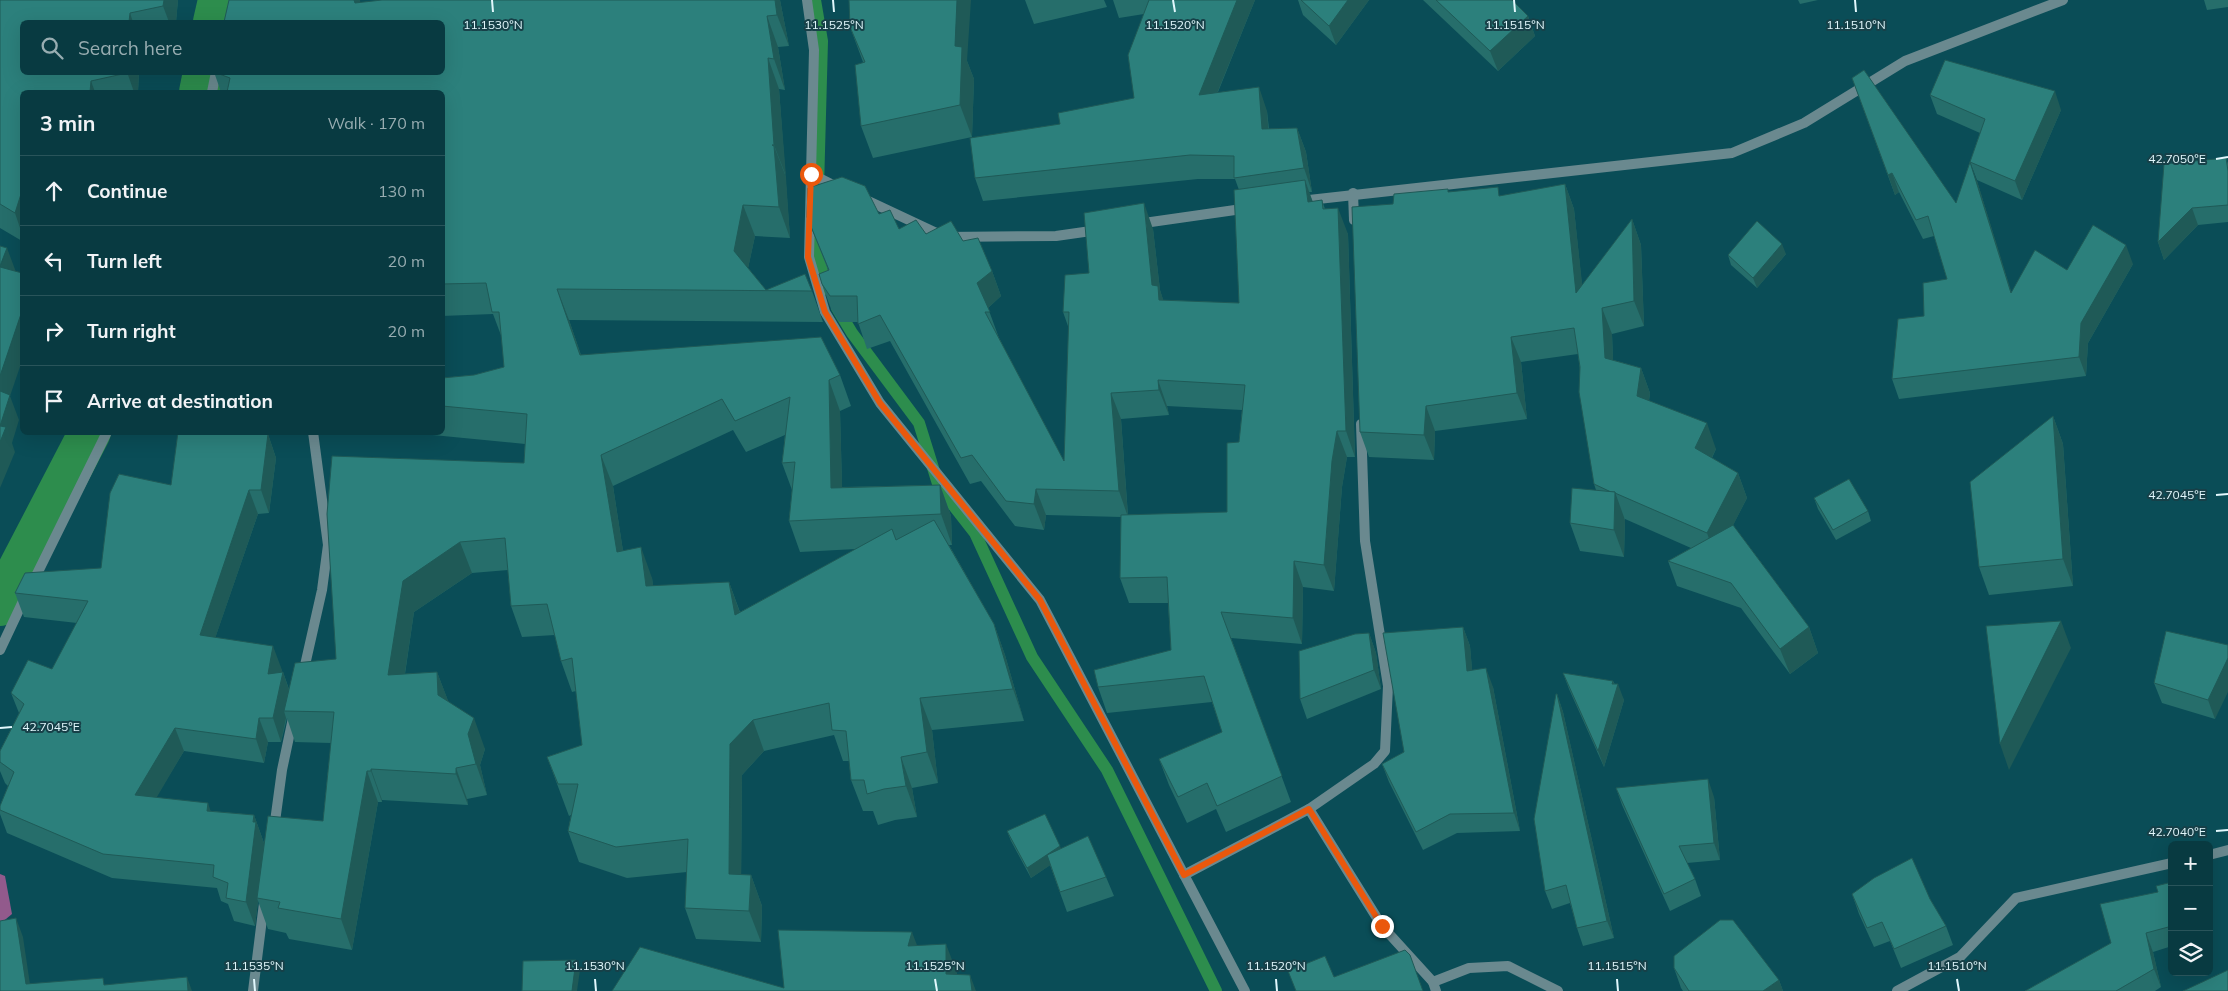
<!DOCTYPE html>
<html lang="en">
<head>
<meta charset="utf-8">
<style>
  body { margin:0; font-family:Mulish,sans-serif; background:#16454c; color:#f1f3f6 }
  .controls { position:absolute; right:15px; bottom:15px; display:grid; overflow:hidden; border-radius:8px; box-shadow:0 5px 20px #0002 }
  .controls button { width:45px; height:45px; display:grid; place-items:center; padding:0; border:0; border-bottom:1px solid #29545a; background:#083a41; color:#f1f3f6; font:25px sans-serif }
  .stop { position:absolute; width:15px; height:15px; margin:-11px; border:4px solid #ea580c; border-radius:50%; background:#fff }
  .stop.end { background:#ea580c; border-color:#fff; box-shadow:0 1px 5px #0008 }
  .list { margin:0; padding:0; list-style:none }
  h2 { display:flex; justify-content:space-between; align-items:center; height:65px; margin:0; padding:0 20px; font-size:21px }
  h2 small { font-size:16px; font-weight:400; color:#98adb1 }
  .list li { display:grid; grid-template-columns:32px 1fr auto; gap:15px; align-items:center; box-sizing:border-box; height:70px; padding:0 20px; border-top:1px solid #29545a }
  .list b { display:block; font-size:19px; white-space:nowrap }
  .list em { font-size:16px; font-style:normal; color:#98adb1 }
  .icon { flex:none; width:28px; height:28px; fill:none; stroke:currentColor; stroke-width:2; stroke-linecap:round; stroke-linejoin:round }
  .map { position:relative; flex:none; width:2228px; height:991px; overflow:hidden }
  .search { position:absolute; background:#083a41; box-shadow:0 5px 20px #0002; left:20px; top:20px; width:425px; height:55px; display:flex; align-items:center; gap:12px; box-sizing:border-box; padding:0 18px; border-radius:8px; color:#98adb1; font-size:19px }
  .panel { position:absolute; background:#083a41; box-shadow:0 5px 20px #0002; left:20px; top:90px; width:425px; height:345px; border-radius:8px }
  .map>svg:first-child { display:block }
  .green { fill:#925a8c }
  .lines { fill:none; stroke-linecap:round; stroke-linejoin:round }
  .stream { stroke:#2d8d4d; stroke-width:12 }
  .canal { stroke:#2d8d4d; stroke-width:42 }
  .street { stroke:#6a898f; stroke-width:10 }
  .wall { fill:#266e6b; fill-rule:evenodd }
  .shaded-wall { fill:#1f5a57 }
  .building { fill:#2c807c; stroke:#1f5a57 }
  .route { stroke:#ea580c; stroke-width:6 }
  .ticks { fill:none; stroke:#e2f8fd; stroke-width:2 }
  .ticks-label { font-size:12px; text-anchor:middle; fill:#e2f8fd; stroke:#174048; stroke-width:4; stroke-linejoin:round; paint-order:stroke }
</style>
</head>
<body>
<div class="map">
<svg width="2228" height="991" viewBox="0 0 2228 991">
  <rect width="100%" height="100%" fill="#0a4d57"/>
  <polygon class="green" points="0,874 5,876 12,914 0,924"/>
  <g class="lines">
    <g class="stream">
      <polyline points="815,0 822,41 818,188"/>
      <polyline points="817,225 816,250 827,289"/>
      <polyline points="837,308 852,333 919,423 939,487 975,533 1032,657 1107,770 1216,991"/>
    </g>
    <g class="canal">
      <polyline points="214,22 219,0"/>
      <polyline points="200,92 204,72"/>
      <polyline points="0,605 90,432"/>
    </g>
    <g class="street">
      <polyline points="807,0 814,50 809,257 825,312 880,403 1040,600 1245,991"/>
      <polyline points="212,92 216,72"/>
      <polyline points="811,174 837,187"/>
      <polyline points="1353,193 1354,220"/>
      <polyline points="864,199 945,237 1056,236 1098,230"/>
      <polyline points="1300,201 1732,153 1804,123 1905,61 2063,0"/>
      <polyline points="1137,224 1249,208"/>
      <polyline points="32,584 107,432"/>
      <polyline points="0,650 25,597"/>
      <polyline points="303,674 322,590 328,545 313,432"/>
      <polyline points="1309,809 1382,926 1433,982"/>
      <polyline points="274,829 282,770 293,718"/>
      <polyline points="2209,855 2228,850"/>
      <polyline points="1184,875 1309,809 1374,764 1385,751 1388,686 1365,541 1361,424"/>
      <polyline points="253,991 264,903"/>
      <polyline points="1436,991 1433,982 1469,968 1508,966 1558,991"/>
      <polyline points="1897,991 1960,957 2016,898 2172,863"/>
    </g>
  </g>
  <g class="wall">
    <polygon points="0,0 178,0 176,22 22,22 22,72 139,72 138,92 22,92 22,241 0,228"/>
    <path d="M382,0h398l9,46 -11,1 7,43 -6,-1 11,149 -35,-2 -7,32 18,22 46,1 11,31 -254,-2 12,35 259,20 11,31 -11,5 2,76 98,-2 11,31 1,29h-3l45,79 11,31 19,66 -92,9 6,53 -26,5 5,29 -22,3 -17,5 -5,-14h-10l-12,-31 -2,-19h-6l-9,-26 -70,16 -22,24 -1,100h10l11,31 -1,36 -65,-3 -11,-31 2,-36 -60,6 -48,-16 -11,-31 3,-16 -2,1 -22,-59 35,-12 -6,-54 -4,1 -11,-31 -6,-26 -33,2 -11,-31 -3,-36 -36,3 -58,39 -9,62 32,-2 11,29 37,48 -5,16 7,30 -20,4 1,6 -86,-5v2h-4l-26,148 -63,-11 -3,-6 -18,-4 -10,-28 -3,25 -21,-5 -6,-17 -7,-3 -4,-13 -105,-10 -105,-45 -7,-19v-8l8,-20 -3,-3 -5,-12v-20l19,-38 -8,-20 41,-24 25,-46 -53,-6 -9,-24 86,-25 70,-83 97,-51 8,24 -7,55 -11,1 -43,124 67,32 -1,2h2l6,17 47,-30 188,-196 1,-19 -123,-12h40v-54l32,-3 30,-8 -2,-29 -9,-24 -51,2v-224h-221l-7,-20 146,-69zM733,430l13,22 39,-17 -3,28 10,27 -3,31 11,31 56,-3 -116,63 -11,-30 -76,4 -1,-8 -29,-27 -10,-65zM287,718l8,24 36,1 -8,78 -59,22 -10,-28 -43,-4 -55,-14 28,-46 80,12 4,-21h13z"/>
    <polygon points="1025,0 1104,0 1107,7 1034,24"/>
    <path d="M1113,0h142l-37,92 49,19 2,18 28,-1 9,24 6,40h-3l4,10 9,-2 3,9 23,25 7,223h-8l-5,30 -8,104 -31,-4 -1,57 -71,-6 60,164 -65,30 -10,-23 -29,14 -18,-38 -10,-26 63,-27 -10,-30 -105,11 -9,-26 73,-37 -3,-47h-39l-9,-25 1,-61 -75,-2 -2,15 -29,-4 -34,-45 -11,3 -80,-143 -23,8 -9,-27h-19l-8,-13 -9,-25 6,-14 -21,-53 72,-3 20,15 64,12 29,30 9,25 -13,12 11,30 65,123 5,-132 -6,-17 26,-39 64,-44 7,61 3,10 76,3v-113l-4,-11h-37l-215,22 -8,-23 85,-54 74,-26 10,-84 -25,4zM1167,406l75,4 -3,32 -12,70 -99,3 -7,-96 48,-4z"/>
    <polygon points="1298,0 1369,0 1336,45 1303,15"/>
    <polygon points="1423,0 1512,0 1528,16 1535,36 1498,71"/>
    <polygon points="1798,0 1818,0 1800,4"/>
    <polygon points="2204,0 2228,0 2228,7 2207,10"/>
    <polygon points="850,27 967,61 974,79 972,137 873,158 861,126 863,62"/>
    <polygon points="1852,78 1956,203 1977,181 2011,292 2067,270 2133,264 2088,343 2086,376 1899,399 1892,379 1924,316 1947,279 1934,236 1923,239 1899,192 1895,195"/>
    <polygon points="1930,95 2061,110 2022,200 1977,180 1970,162 1980,133 1937,114"/>
    <polygon points="2226,158 2228,164 2228,222 2198,225 2164,260 2158,242"/>
    <polygon points="1565,184 1574,209 1582,286 1632,219 1641,245 1644,326 1612,334 1613,360 1641,368 1650,393 1649,401 1716,449 1712,458 1738,473 1747,498 1733,525 1809,627 1818,653 1790,674 1741,608 1677,586 1668,561 1691,548 1625,519 1624,557 1580,551 1570,523 1596,490 1594,484 1578,354 1521,362 1527,419 1435,431 1434,460 1369,457 1360,432 1393,204 1449,192 1501,196"/>
    <polygon points="1786,254 1757,288 1731,265 1728,255"/>
    <polygon points="2053,416 2063,444 2073,586 1989,595 1979,567"/>
    <polygon points="1814,498 1868,511 1871,521 1836,540 1818,509"/>
    <polygon points="1463,627 1470,646 1472,670 1493,687 1520,831 1457,833 1423,850 1389,782 1382,764 1404,752"/>
    <polygon points="1369,633 1376,653 1381,689 1307,719 1300,699"/>
    <polygon points="2228,645 2215,719 2162,703 2154,683"/>
    <polygon points="1563,673 1613,681 1624,700 1604,767 1569,689"/>
    <polygon points="1557,694 1563,712 1614,938 1583,946 1577,928 1570,903 1552,909 1545,891"/>
    <polygon points="1616,788 1714,797 1720,860 1687,863 1695,879 1701,896 1670,911 1622,805"/>
    <polygon points="1007,831 1061,849 1106,877 1114,896 1067,912 1050,865 1031,878 1011,841"/>
    <polygon points="2172,882 2172,946 2153,952 2161,987 2155,991 2025,991 2111,943 2158,892"/>
    <polygon points="1852,894 1930,899 1946,926 1953,945 1901,968 1890,941 1874,947 1859,914"/>
    <polygon points="1674,968 1779,980 1783,991 1683,991 1681,988"/>
  </g>
  <g class="shaded-wall">
    <polygon points="164,0 178,0 176,22 169,22 163,6"/>
    <polygon points="354,0 360,0 364,22 355,3"/>
    <polygon points="775,0 780,0 789,46 777,15"/>
    <polygon points="957,0 971,0 967,61 974,79 972,137 960,105 955,46"/>
    <polygon points="1237,0 1255,0 1207,118 1199,95"/>
    <polygon points="1348,0 1369,0 1336,45 1329,26"/>
    <polygon points="130,13 133,22 129,22"/>
    <polygon points="767,16 778,47 785,90 774,59"/>
    <polygon points="1528,16 1535,36 1498,71 1490,51"/>
    <polygon points="768,58 779,89 786,176 774,145"/>
    <polygon points="127,72 139,72 138,92 134,92"/>
    <polygon points="91,81 95,92 90,92"/>
    <polygon points="1259,87 1267,111 1270,152 1262,129"/>
    <polygon points="2055,91 2061,110 2022,200 2015,181"/>
    <polygon points="1297,128 1306,152 1312,192 1304,168"/>
    <polygon points="774,146 786,177 790,238 779,207"/>
    <polygon points="1970,162 1977,181 2018,313 2011,293"/>
    <polygon points="1892,173 1899,192 1895,195 1888,175"/>
    <polygon points="1305,180 1314,206 1308,202"/>
    <polygon points="1565,184 1574,209 1586,319 1576,293"/>
    <polygon points="22,191 22,234 15,213"/>
    <polygon points="1144,203 1153,229 1160,290 1167,311 1168,325 1152,285"/>
    <polygon points="743,205 755,236 745,283 734,251"/>
    <polygon points="1338,208 1348,234 1355,457 1346,431"/>
    <polygon points="2192,208 2198,225 2164,260 2158,242"/>
    <polygon points="1632,219 1641,245 1644,326 1634,301"/>
    <polygon points="1782,244 1786,254 1757,288 1753,278"/>
    <polygon points="2126,245 2133,264 2088,343 2086,376 2079,357 2081,323"/>
    <polygon points="7,248 16,272 0,267"/>
    <polygon points="992,271 1001,296 987,309 977,283"/>
    <polygon points="557,289 569,320 591,386 580,355"/>
    <polygon points="1602,308 1612,334 1614,383 1605,358"/>
    <polygon points="22,311 22,361 10,396 19,420 12,443 15,452 0,488 0,376"/>
    <polygon points="1511,337 1521,362 1527,419 1517,393"/>
    <polygon points="1641,368 1650,393 1646,421 1637,396"/>
    <polygon points="829,380 840,411 843,519 831,488"/>
    <polygon points="1158,380 1167,406 1169,415 1159,390"/>
    <polygon points="1111,393 1121,419 1128,517 1119,491"/>
    <polygon points="1426,406 1435,431 1434,460 1424,435"/>
    <polygon points="2053,416 2063,444 2073,586 2063,559"/>
    <polygon points="1707,423 1716,449 1704,473 1695,448"/>
    <polygon points="1337,431 1347,457 1342,487 1334,591 1324,565 1332,461"/>
    <polygon points="268,434 276,458 269,513 261,490"/>
    <polygon points="601,455 613,486 628,583 617,552"/>
    <polygon points="1738,473 1747,498 1716,559 1707,533"/>
    <polygon points="940,485 951,516 952,545 941,514"/>
    <polygon points="1036,489 1046,515 1044,530 1034,504"/>
    <polygon points="249,490 258,514 208,659 200,635"/>
    <polygon points="1615,492 1625,520 1624,557 1614,530"/>
    <polygon points="460,542 472,573 414,612 400,706 388,675 403,581"/>
    <polygon points="641,547 652,578 658,617 646,586"/>
    <polygon points="1294,561 1303,587 1302,644 1293,618"/>
    <polygon points="729,582 740,613 735,615"/>
    <polygon points="2061,621 2071,648 2009,770 2000,744"/>
    <polygon points="994,624 1005,655 1024,721 1013,689"/>
    <polygon points="1463,627 1470,646 1474,690 1467,671"/>
    <polygon points="1809,627 1818,653 1790,674 1780,649"/>
    <polygon points="1369,633 1376,653 1381,689 1374,670"/>
    <polygon points="273,646 282,670 276,698 268,674"/>
    <polygon points="2228,658 2228,692 2215,719 2208,700"/>
    <polygon points="1486,668 1493,687 1520,831 1514,813"/>
    <polygon points="283,672 291,696 284,711 286,718 281,742 273,718"/>
    <polygon points="437,672 449,703 438,695"/>
    <polygon points="1613,681 1616,691 1618,684 1624,700 1604,767 1598,751"/>
    <polygon points="1557,694 1563,712 1614,938 1607,921"/>
    <polygon points="920,698 932,730 938,783 927,752"/>
    <polygon points="259,718 268,742 264,763 256,739"/>
    <polygon points="474,718 485,749 480,765 487,795 476,764 468,734"/>
    <polygon points="753,720 764,751 742,775 741,905 729,874 730,744"/>
    <polygon points="175,728 184,751 144,819 135,795"/>
    <polygon points="901,757 912,788 917,817 906,786"/>
    <polygon points="456,768 467,799 468,805 456,774"/>
    <polygon points="371,769 382,800 382,802 371,771"/>
    <polygon points="367,771 378,802 352,950 341,919"/>
    <polygon points="1708,779 1714,797 1720,860 1714,843"/>
    <polygon points="208,803 216,827 207,811"/>
    <polygon points="254,815 265,846 257,898 258,901 255,926 246,902"/>
    <polygon points="1060,846 1064,856 1031,878 1027,868"/>
    <polygon points="751,875 762,906 761,942 749,911"/>
    <polygon points="16,918 23,937 31,991 26,984"/>
    <polygon points="912,932 923,961 908,946"/>
    <polygon points="2146,933 2153,952 2161,987 2154,969"/>
    <polygon points="946,944 957,973 957,991 946,974"/>
    <polygon points="576,960 580,970 577,991 572,991"/>
    <polygon points="970,975 976,991 972,991"/>
    <polygon points="187,977 192,991 188,991"/>
    <polygon points="1779,980 1783,991 1763,991"/>
  </g>
  <g class="building">
    <polygon points="0,0 164,0 163,6 130,13 129,22 22,22 22,72 127,72 127,73 91,81 90,92 22,92 22,191 15,213 0,204"/>
    <polygon points="229,0 354,0 355,3 382,0 775,0 777,15 767,16 774,59 768,58 774,145 772,145 774,146 779,207 743,205 734,251 766,290 805,274 812,291 557,289 580,355 821,337 840,375 829,380 831,488 940,485 941,514 789,521 795,462 782,463 790,397 735,421 722,399 601,455 617,552 641,547 646,586 729,582 735,615 892,529 896,540 934,520 994,624 1013,689 920,698 927,752 901,757 906,786 884,789 867,794 864,780 851,780 846,731 832,730 829,703 753,720 730,744 729,874 751,875 749,911 685,908 688,839 616,847 568,831 578,784 558,784 547,757 582,745 572,658 561,661 547,604 511,606 505,538 460,542 403,581 388,675 437,672 438,695 474,718 468,734 476,764 456,768 456,774 371,769 371,771 367,771 341,919 278,908 280,902 257,898 268,816 323,821 334,712 284,711 295,663 336,659 327,514 332,456 524,463 527,414 442,406 442,378 474,375 504,367 499,312 492,312 486,283 442,284 442,92 227,92 230,78 214,72 442,72 442,22 224,22"/>
    <polygon points="849,0 957,0 955,46 962,47 960,105 861,126 855,65 865,62 850,27"/>
    <polygon points="1149,0 1237,0 1199,95 1259,87 1262,129 1297,128 1304,168 1234,178 1234,156 1190,155 975,178 970,138 1060,124 1058,113 1134,98 1128,55"/>
    <polygon points="1301,0 1348,0 1329,26"/>
    <polygon points="1436,0 1512,0 1528,16 1490,51"/>
    <polygon points="1945,60 2055,91 2015,181 1970,162 1985,119 1930,95"/>
    <polygon points="1864,70 1956,203 1970,162 2011,293 2035,250 2067,270 2093,225 2126,245 2081,323 2079,357 1892,379 1898,319 1924,316 1923,283 1947,279 1928,216 1916,220 1892,173 1888,175 1852,78"/>
    <polygon points="2226,158 2228,171 2228,205 2192,208 2158,242 2164,164"/>
    <polygon points="842,177 865,186 879,214 890,210 899,229 916,220 926,234 951,221 963,241 978,238 992,271 977,283 990,312 985,312 1064,461 1069,312 1063,312 1065,275 1089,273 1084,213 1144,203 1152,285 1158,286 1159,300 1239,303 1234,190 1305,180 1308,202 1322,200 1323,209 1338,208 1346,431 1337,431 1332,461 1324,565 1294,561 1293,618 1221,612 1282,776 1217,806 1207,783 1178,797 1159,759 1222,732 1204,676 1098,687 1094,670 1171,650 1167,577 1120,578 1121,515 1227,512 1227,443 1239,442 1245,385 1158,380 1159,390 1111,393 1119,491 1036,489 1034,504 1006,501 972,455 961,458 880,315 858,324 857,296 830,296 822,284 819,274 829,270 807,217 808,188"/>
    <polygon points="1565,184 1576,293 1632,219 1634,301 1602,308 1605,358 1641,368 1637,396 1707,423 1695,448 1738,473 1707,533 1615,493 1615,492 1611,492 1594,484 1579,392 1580,367 1574,328 1511,337 1517,393 1426,406 1424,435 1360,432 1352,207 1393,204 1394,194 1448,189 1448,192 1498,187 1499,196"/>
    <polygon points="1757,221 1782,244 1753,278 1728,255"/>
    <polygon points="0,246 7,248 0,266"/>
    <polygon points="0,267 22,273 22,311 0,376"/>
    <polygon points="0,391 10,395 0,426 6,427 0,442"/>
    <polygon points="2053,416 2063,559 1979,567 1970,482"/>
    <polygon points="178,432 239,432 268,434 261,490 249,490 200,635 273,646 268,674 283,672 273,718 259,718 256,739 175,728 135,795 208,803 207,811 254,815 253,822 256,822 246,902 226,898 228,883 213,877 214,865 103,854 0,810 0,806 14,772 0,762 0,751 24,704 11,693 28,660 52,669 88,601 15,593 25,573 101,568 110,493 119,474 171,485"/>
    <polygon points="1849,479 1868,511 1833,530 1814,498"/>
    <polygon points="1572,488 1615,492 1614,530 1570,523"/>
    <polygon points="1733,525 1809,627 1780,649 1731,583 1668,561"/>
    <polygon points="2061,621 2000,744 1986,626"/>
    <polygon points="1463,627 1467,671 1486,668 1514,813 1450,814 1416,832 1382,764 1404,752 1383,633"/>
    <polygon points="2166,631 2228,645 2228,658 2208,700 2154,683"/>
    <polygon points="1369,633 1374,670 1300,699 1299,651 1355,634"/>
    <polygon points="1563,673 1613,681 1612,684 1618,684 1598,751"/>
    <polygon points="1556,694 1557,694 1607,921 1577,928 1566,885 1545,891 1534,819"/>
    <polygon points="1708,779 1714,843 1679,846 1695,879 1664,894 1616,788"/>
    <polygon points="1045,814 1060,846 1027,868 1007,831"/>
    <polygon points="1088,836 1106,877 1060,892 1047,855"/>
    <polygon points="1912,858 1930,899 1946,926 1894,949 1882,922 1867,928 1852,894 1874,878"/>
    <polygon points="2172,882 2172,926 2146,933 2154,969 2116,991 2025,991 2111,943 2100,904 2158,892 2156,886"/>
    <polygon points="16,918 26,984 103,978 104,985 187,977 188,991 0,991 0,921"/>
    <polygon points="1720,920 1733,920 1779,980 1763,991 1689,991 1674,968 1674,956"/>
    <polygon points="778,930 912,932 908,946 946,944 946,974 970,975 972,991 612,991 640,947 784,988"/>
    <polygon points="1405,950 1410,955 1423,991 1296,991 1288,971 1325,956 1334,977"/>
    <polygon points="576,960 572,991 522,991 523,961"/>
    <polygon points="2228,970 2228,991 2183,991"/>
  </g>
  <g class="lines">
    <polyline class="route" points="811,174 808,257 825,312 880,403 1040,600 1184,875 1309,809 1382,926"/>
  </g>
  <path class="ticks" d="M492,0l1,12M833,0l1,12M1173,0l2,12M1514,0l1,12M1855,0l1,12M2216,159l12,-2M2216,495l12,-1M0,728l12,-1M2216,831l12,-1M254,979l1,12M595,979l1,12M935,979l2,12M1276,979l1,12M1617,979l1,12M1957,979l2,12"/>
  <g class="ticks-label">
    <text x="493" y="29">11.1530°N</text>
    <text x="834" y="29">11.1525°N</text>
    <text x="1175" y="29">11.1520°N</text>
    <text x="1515" y="29">11.1515°N</text>
    <text x="1856" y="29">11.1510°N</text>
    <text x="2177" y="163">42.7050°E</text>
    <text x="2177" y="499">42.7045°E</text>
    <text x="51" y="731">42.7045°E</text>
    <text x="2177" y="836">42.7040°E</text>
    <text x="254" y="970">11.1535°N</text>
    <text x="595" y="970">11.1530°N</text>
    <text x="935" y="970">11.1525°N</text>
    <text x="1276" y="970">11.1520°N</text>
    <text x="1617" y="970">11.1515°N</text>
    <text x="1957" y="970">11.1510°N</text>
  </g>
</svg>
<div class="controls">
<button>+</button>
<button>−</button>
<button><svg class="icon" aria-label="layers" viewBox="0 0 24 24"><path d="M12 4l9 5-9 5-9-5zM3 14l9 5 9-5"/></svg></button>
</div>
<div class="stop" style="left:811px;top:174px"></div>
<div class="stop end" style="left:1382px;top:926px"></div>
<div class="search"><svg class="icon" aria-label="search" viewBox="0 0 24 24"><circle cx="10" cy="10" r="6"/><path d="M15 15l6 6"/></svg>Search here</div>
<section class="panel">
<h2>3 min<small>Walk · 170 m</small></h2>
<ul class="list">
<li><svg class="icon" aria-label="ahead" viewBox="0 0 24 24"><path d="M12 20V5M6 11l6-6 6 6"/></svg><div><b>Continue</b></div><em>130 m</em></li>
<li><svg class="icon" aria-label="left" viewBox="0 0 24 24"><path d="M17 20v-9H6M10 6l-5 5 5 5"/></svg><div><b>Turn left</b></div><em>20 m</em></li>
<li><svg class="icon" aria-label="right" viewBox="0 0 24 24"><path d="M7 20v-9h11M14 6l5 5-5 5"/></svg><div><b>Turn right</b></div><em>20 m</em></li>
<li><svg class="icon" aria-label="arrive" viewBox="0 0 24 24"><path d="M6 21V4h12l-3 4 3 4H6"/></svg><div><b>Arrive at destination</b></div></li>
</ul>
</section>
</div>
</body>
</html>
